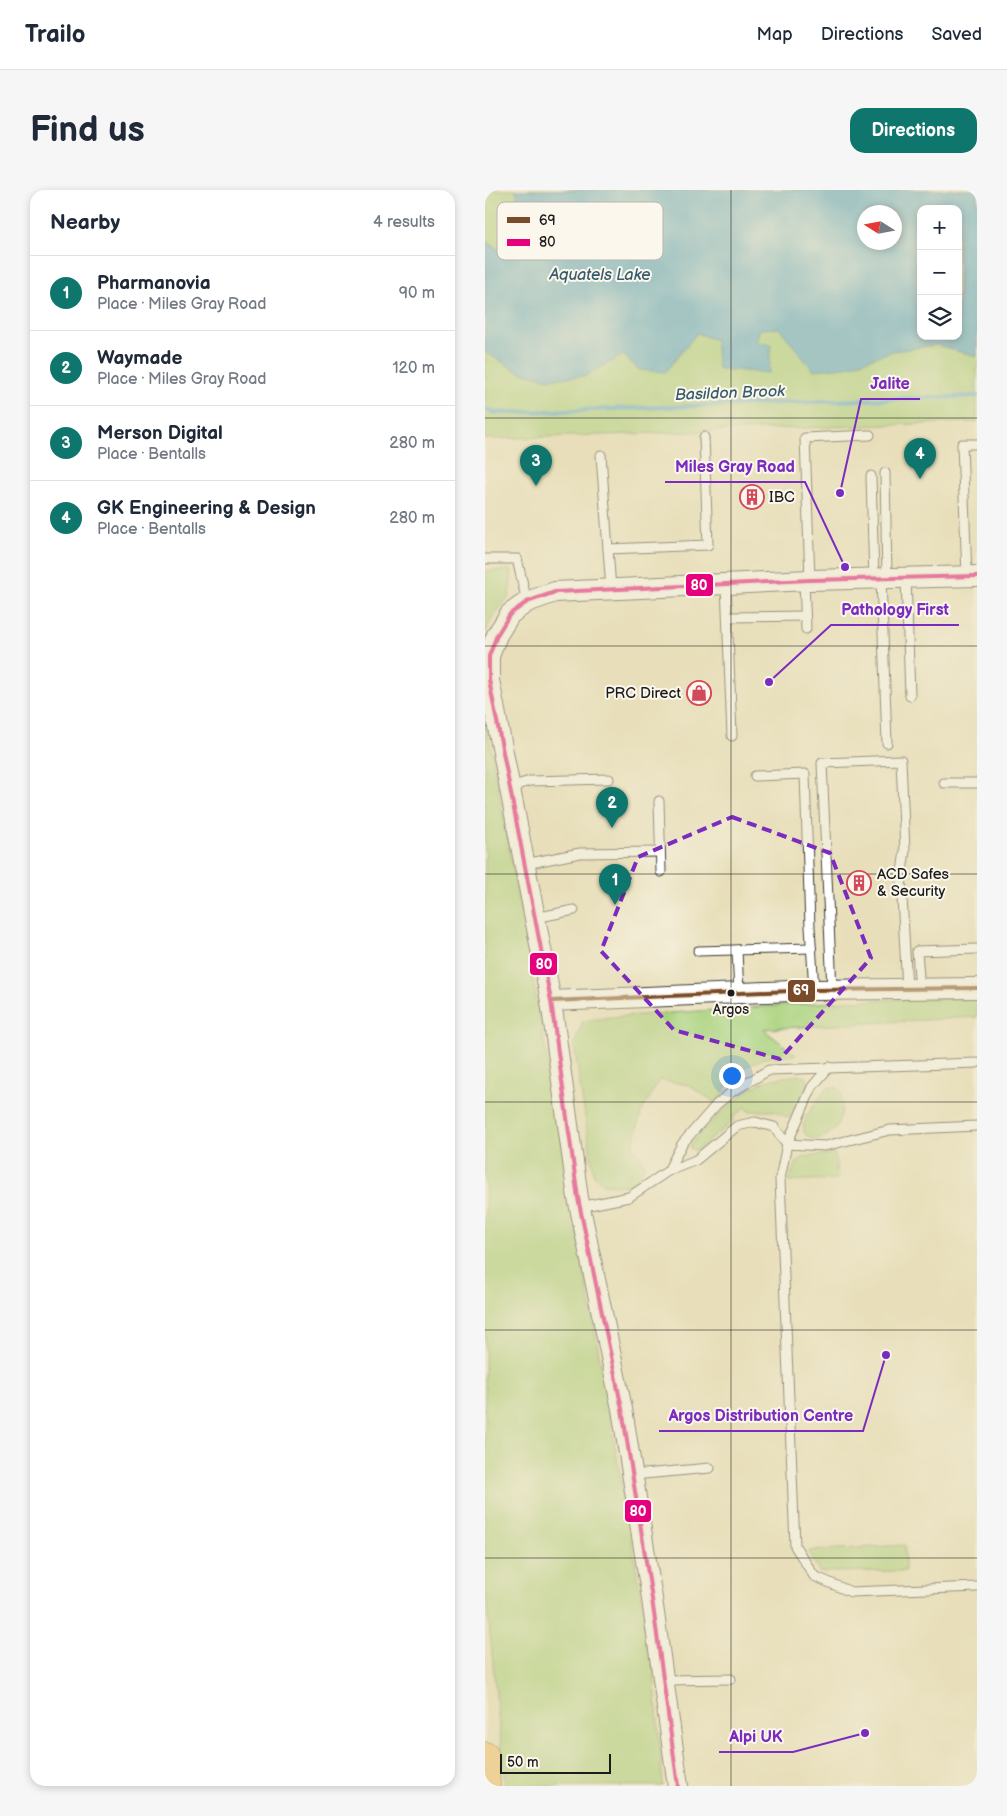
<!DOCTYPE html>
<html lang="en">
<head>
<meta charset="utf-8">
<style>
  body { margin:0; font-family:"Balsamiq Sans",sans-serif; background:#f6f6f7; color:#1f2937 }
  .controls { position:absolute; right:15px; top:15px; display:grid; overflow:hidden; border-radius:10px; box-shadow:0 2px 8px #0003 }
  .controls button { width:45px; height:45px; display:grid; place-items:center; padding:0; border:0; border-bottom:1px solid #e0e1e3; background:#fff; color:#1f2937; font:25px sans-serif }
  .compass { position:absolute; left:372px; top:15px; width:45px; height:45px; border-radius:50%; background:#fff; box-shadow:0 2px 8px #0003; rotate:281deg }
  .scale { position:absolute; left:15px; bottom:12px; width:111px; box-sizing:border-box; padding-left:5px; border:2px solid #1c1c1c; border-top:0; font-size:14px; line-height:18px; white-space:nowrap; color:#1c1c1c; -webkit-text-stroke:4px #fbf7ec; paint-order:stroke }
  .you { position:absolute; left:246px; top:885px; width:18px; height:18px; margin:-12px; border:4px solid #fff; border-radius:50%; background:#1a73e8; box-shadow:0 0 0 8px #1a73e833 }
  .badge { display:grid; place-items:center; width:32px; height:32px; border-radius:50%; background:#0f766e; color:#fff; font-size:16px; font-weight:700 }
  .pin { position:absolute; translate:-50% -41px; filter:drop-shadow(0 1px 2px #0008) }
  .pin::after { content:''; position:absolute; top:26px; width:18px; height:15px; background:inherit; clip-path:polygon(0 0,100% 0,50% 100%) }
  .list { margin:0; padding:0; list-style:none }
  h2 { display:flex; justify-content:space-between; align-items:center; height:65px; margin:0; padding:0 20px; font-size:21px }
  h2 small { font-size:16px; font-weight:400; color:#747a83 }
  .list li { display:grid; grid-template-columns:32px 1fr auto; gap:15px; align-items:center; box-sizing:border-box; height:75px; padding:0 20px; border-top:1px solid #e0e1e3 }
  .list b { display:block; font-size:19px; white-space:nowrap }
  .list p { margin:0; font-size:16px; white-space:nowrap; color:#747a83 }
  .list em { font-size:16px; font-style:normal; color:#747a83 }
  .icon { flex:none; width:28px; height:28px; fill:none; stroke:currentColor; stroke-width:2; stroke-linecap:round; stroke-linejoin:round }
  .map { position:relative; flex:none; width:492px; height:1596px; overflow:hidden; border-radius:15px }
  header { display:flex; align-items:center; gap:30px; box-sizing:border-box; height:70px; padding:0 25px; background:#fff; border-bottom:1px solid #e0e1e3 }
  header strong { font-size:24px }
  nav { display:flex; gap:28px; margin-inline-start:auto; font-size:18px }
  .intro { display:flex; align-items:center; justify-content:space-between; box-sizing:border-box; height:120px; padding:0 30px }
  h1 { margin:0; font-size:35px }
  .button { padding:12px 22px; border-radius:15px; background:#0f766e; color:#fff; font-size:18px; font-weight:700 }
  main { display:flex; gap:30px; padding:0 30px }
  aside { flex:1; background:#fff; border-radius:15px; box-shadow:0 2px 8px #0003 }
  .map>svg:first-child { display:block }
  .green { fill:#a9d27d; stroke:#62774c; fill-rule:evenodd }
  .water { fill:#54a7cf; stroke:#386276; fill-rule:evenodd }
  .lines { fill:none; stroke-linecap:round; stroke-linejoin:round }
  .stream { stroke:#54a7cf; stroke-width:4.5 }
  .service-casing { stroke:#3b3934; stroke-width:11 }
  .tertiary-casing { stroke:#3b3934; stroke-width:22 }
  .trunk-casing { stroke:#3b3934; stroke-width:29 }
  .service { stroke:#fff; stroke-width:9 }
  .tertiary { stroke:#fff; stroke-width:20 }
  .trunk { stroke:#f3c26a; stroke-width:28 }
  .bus-1-casing { stroke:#fbf7ec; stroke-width:8 }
  .bus-2-casing { stroke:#fbf7ec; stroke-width:8 }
  .bus-1 { stroke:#7a4b2a; stroke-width:4 }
  .bus-2 { stroke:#e5007d; stroke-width:4 }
  .marked { fill:none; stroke:#7b2cbf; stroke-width:4; stroke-dasharray:10 6; stroke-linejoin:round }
  .grid { fill:none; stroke:#1c1c1c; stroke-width:1; stroke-opacity:0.55 }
  .bus-dot { fill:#1c1c1c; stroke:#fbf7ec; stroke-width:2 }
  .labels { text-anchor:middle; stroke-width:4; stroke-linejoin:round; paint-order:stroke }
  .bus-label { font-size:14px; fill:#1c1c1c; stroke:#fbf7ec }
  .poi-label { font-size:15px; fill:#1c1c1c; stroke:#fbf7ec; text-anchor:start }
  .water-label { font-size:16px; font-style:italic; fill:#355b6d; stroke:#fbf7ec }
  .key { fill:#fbf7ec; stroke:#b8b5ae; stroke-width:1 }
  .key-label { font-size:14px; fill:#1c1c1c }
  .leader { fill:none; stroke:#7b2cbf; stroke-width:2 }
  .callout-dot { fill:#7b2cbf; stroke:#fbf7ec; stroke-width:2 }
  .callout-label { font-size:16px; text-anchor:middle; font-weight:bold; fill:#7b2cbf; stroke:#fbf7ec; stroke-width:4; stroke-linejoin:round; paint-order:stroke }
  .line-badge { stroke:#fbf7ec; stroke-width:2 }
  .badge-label { font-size:14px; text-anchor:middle; font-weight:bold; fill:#fff }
</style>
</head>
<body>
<header>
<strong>Trailo</strong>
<nav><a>Map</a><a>Directions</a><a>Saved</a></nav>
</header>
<div class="intro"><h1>Find us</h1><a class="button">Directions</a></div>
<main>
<aside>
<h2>Nearby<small>4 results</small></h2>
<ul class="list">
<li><span class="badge">1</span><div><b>Pharmanovia</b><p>Place · Miles Gray Road</p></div><em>90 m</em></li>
<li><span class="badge">2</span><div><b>Waymade</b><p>Place · Miles Gray Road</p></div><em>120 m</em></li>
<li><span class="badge">3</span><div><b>Merson Digital</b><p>Place · Bentalls</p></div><em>280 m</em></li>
<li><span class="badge">4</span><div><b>GK Engineering &amp; Design</b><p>Place · Bentalls</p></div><em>280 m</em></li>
</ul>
</aside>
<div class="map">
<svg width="492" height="1596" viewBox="0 0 492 1596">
  <rect width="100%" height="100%" fill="#fbf7ec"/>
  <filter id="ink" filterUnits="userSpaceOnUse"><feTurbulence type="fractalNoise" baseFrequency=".02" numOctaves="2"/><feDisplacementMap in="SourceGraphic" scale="10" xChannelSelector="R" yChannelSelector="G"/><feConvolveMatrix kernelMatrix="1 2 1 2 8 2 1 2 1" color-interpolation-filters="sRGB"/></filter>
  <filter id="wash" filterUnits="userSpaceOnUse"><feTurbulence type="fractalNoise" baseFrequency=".0096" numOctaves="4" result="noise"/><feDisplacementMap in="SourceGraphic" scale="20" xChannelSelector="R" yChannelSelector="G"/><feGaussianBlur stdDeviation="1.12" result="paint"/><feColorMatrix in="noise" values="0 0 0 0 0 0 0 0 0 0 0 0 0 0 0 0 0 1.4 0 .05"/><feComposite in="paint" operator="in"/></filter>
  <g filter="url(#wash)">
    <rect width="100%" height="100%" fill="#e8dfba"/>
    <g class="green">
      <path d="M0,0h492v232l-492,17zM436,19h37v127h-37zM380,22h30v30h-30z"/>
      <polygon points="27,380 24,407 6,429 0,444 0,381"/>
      <polygon points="0,525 73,929 169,1481 178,1596 20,1596 0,1392"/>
      <polygon points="492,807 492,827 278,839 311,865 279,868 248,883 232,914 204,895 174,890 156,923 148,955 160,975 147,996 119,994 109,985 89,855 98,831 126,827 363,811"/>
      <path d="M313,885l8,2 2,6 -2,6 -17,29 -14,-7h-27l-2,-4 -14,11 1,3 -37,30 -6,-3c5,-15 56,-59 71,-65 11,-5 25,-6 37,-8z"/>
      <path d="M350,897l5,3c13,53 -42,60 -36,34 3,-12 16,-27 23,-36z"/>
      <path d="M347,963l3,1 2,25 -49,2c3,-5 5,-13 9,-18 6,-10 25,-6 35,-10z"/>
      <polygon points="420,1355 420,1381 334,1382 324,1361"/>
    </g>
    <path class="water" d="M31,0h461v167l-40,-12 -44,6 -47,16 -33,3 -34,-42 -19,1 -4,12 15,4 -2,28 -51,-4 -3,-29 -18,-7 -32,39 -26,-2 -16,-15 -38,21 -36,3 -30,-7 -34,-20v-111l16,10 15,-1 9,-15 -5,-19zM436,19h37v127h-37zM380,22h30v30h-30z"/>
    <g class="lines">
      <polyline class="stream" points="0,219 12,223 492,206"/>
    </g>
  </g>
  <g filter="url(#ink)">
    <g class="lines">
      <defs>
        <g id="service">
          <polyline points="116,265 126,399"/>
          <polyline points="400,283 402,388"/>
          <polyline points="386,286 389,389"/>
          <polyline points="123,359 223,355 219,247"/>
          <polyline points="0,369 32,369 42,412"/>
          <polyline points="482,386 477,254 492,254"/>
          <polyline points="396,388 402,553"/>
          <polyline points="421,388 425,506"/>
          <polyline points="325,390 320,248 385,245"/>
          <polyline points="319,391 321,439"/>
          <polyline points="241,394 247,546"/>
          <polyline points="243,427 320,426"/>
          <polyline points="270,586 320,584 325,737 329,800"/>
          <polyline points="459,593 492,593"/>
          <polyline points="25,597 45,591 124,589"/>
          <polyline points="174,611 176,682"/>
          <polyline points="40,674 95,663 175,662"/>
          <polyline points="50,728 89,720"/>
          <polyline points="252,760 254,804"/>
          <polyline points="213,761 326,758"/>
          <polyline points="347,800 337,573 416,570 420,661 416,688 422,799"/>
          <polyline points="435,800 432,761 492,759"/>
          <polyline points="344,877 327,897 302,954 295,989 310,1356 329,1386 366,1402 492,1397"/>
          <polyline points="183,981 197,954 232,914 248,901 284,880 492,873"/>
          <polyline points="95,1017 144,1007 183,981 211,970 252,936 270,932 289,937 302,954 340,956 405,940 492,936"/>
          <polyline points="148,1285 225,1278"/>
          <polyline points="179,1490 246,1489"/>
        </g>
        <g id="tertiary">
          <polyline points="66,811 329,800 492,798"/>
          <polyline points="193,1596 167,1409 137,1219 93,1008 66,811 4,490 4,466 12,445 25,424 42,412 70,402 325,390 492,386"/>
        </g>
        <polyline id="trunk" points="0,1566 1,1596"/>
      </defs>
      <use href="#service" class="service-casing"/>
      <use href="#tertiary" class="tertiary-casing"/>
      <use href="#trunk" class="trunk-casing"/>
      <use href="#service" class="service"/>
      <use href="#tertiary" class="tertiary"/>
      <use href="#trunk" class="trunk"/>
      <defs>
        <polyline id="bus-1" points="66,811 329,800 492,798"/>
        <polyline id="bus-2" points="193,1596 167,1409 137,1219 93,1008 66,811 4,490 4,466 12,445 25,424 42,412 70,402 325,390 492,386"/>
      </defs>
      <use href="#bus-1" class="bus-1-casing"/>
      <use href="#bus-2" class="bus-2-casing"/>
      <use href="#bus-1" class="bus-1"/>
      <use href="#bus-2" class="bus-2"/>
    </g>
  </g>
  <path d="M0 0H492V1596H0ZM247,627l98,36 41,105 -91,101 -106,-29 -73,-79 37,-94z" fill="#e8dfba" fill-opacity=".55" fill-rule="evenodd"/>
  <path class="marked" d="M247,627l98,36 41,105 -91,101 -106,-29 -73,-79 37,-94z"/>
  <path class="grid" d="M246,0v1596M0,228h492M0,456h492M0,684h492M0,912h492M0,1140h492M0,1368h492"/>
  <defs>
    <symbol id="building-ring" viewBox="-11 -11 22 22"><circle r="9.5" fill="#fbf7ec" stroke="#d1495b" stroke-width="1.5"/><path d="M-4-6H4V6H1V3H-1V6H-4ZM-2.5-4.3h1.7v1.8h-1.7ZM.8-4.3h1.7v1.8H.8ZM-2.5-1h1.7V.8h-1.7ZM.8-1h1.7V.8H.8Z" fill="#d1495b"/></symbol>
    <symbol id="shop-ring" viewBox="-11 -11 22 22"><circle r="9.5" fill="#fbf7ec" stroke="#d1495b" stroke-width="1.5"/><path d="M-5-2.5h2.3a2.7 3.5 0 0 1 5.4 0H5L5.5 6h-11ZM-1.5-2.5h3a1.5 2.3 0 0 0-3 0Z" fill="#d1495b"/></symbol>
  </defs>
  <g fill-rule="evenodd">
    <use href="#building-ring" x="253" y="293" width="28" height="28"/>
    <use href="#shop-ring" x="200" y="489" width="28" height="28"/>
    <use href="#building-ring" x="360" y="679" width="28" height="28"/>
  </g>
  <circle class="bus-dot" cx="246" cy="803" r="4.5"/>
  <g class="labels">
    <g class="bus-label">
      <text x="246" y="824">Argos</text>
    </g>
    <g class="poi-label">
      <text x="284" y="312">IBC</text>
      <text x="196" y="508" text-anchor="end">PRC Direct</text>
      <text x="392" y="689">ACD Safes<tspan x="392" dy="17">&amp; Security</tspan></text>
    </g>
    <g class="water-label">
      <text x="115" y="90">Aquatels Lake</text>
      <text transform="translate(245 202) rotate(-2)" y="6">Basildon Brook</text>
    </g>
  </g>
  <rect x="12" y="12" width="166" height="58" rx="8" class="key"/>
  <rect x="22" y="27" width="23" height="6" fill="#7a4b2a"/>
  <rect x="22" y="49" width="23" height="7" fill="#e5007d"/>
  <g class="key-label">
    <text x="54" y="35">69</text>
    <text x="54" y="57">80</text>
  </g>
  <path class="leader" d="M355 303L376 209H435M360 377L320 292H180M284 492L346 435H474M401 1165L378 1241H174M380 1543L308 1562H234"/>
  <g class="callout-dot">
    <circle cx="355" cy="303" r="5"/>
    <circle cx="360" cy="377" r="5"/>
    <circle cx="284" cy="492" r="5"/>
    <circle cx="401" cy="1165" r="5"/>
    <circle cx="380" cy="1543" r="5"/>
  </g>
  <g class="callout-label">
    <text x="405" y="199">Jalite</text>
    <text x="250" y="282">Miles Gray Road</text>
    <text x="410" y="425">Pathology First</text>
    <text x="276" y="1231">Argos Distribution Centre</text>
    <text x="271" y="1552">Alpi UK</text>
  </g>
  <g class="line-badge">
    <rect x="200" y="383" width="29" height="24" rx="5" fill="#e5007d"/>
    <rect x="44" y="762" width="29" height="24" rx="5" fill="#e5007d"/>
    <rect x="302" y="789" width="29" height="24" rx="5" fill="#7a4b2a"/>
    <rect x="139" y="1309" width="28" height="24" rx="5" fill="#e5007d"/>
  </g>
  <g class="badge-label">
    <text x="214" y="400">80</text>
    <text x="59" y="779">80</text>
    <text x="316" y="805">69</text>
    <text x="153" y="1326">80</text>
  </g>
</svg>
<div class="controls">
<button>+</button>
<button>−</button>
<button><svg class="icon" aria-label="layers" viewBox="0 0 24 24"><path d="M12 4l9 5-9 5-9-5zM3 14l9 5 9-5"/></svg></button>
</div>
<svg class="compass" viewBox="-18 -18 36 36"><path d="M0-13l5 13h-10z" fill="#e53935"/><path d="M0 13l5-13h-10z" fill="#747a83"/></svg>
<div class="scale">50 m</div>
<div class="you"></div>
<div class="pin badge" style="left:130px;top:715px">1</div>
<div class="pin badge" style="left:127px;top:638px">2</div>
<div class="pin badge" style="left:51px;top:296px">3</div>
<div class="pin badge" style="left:435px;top:289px">4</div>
</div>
</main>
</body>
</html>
